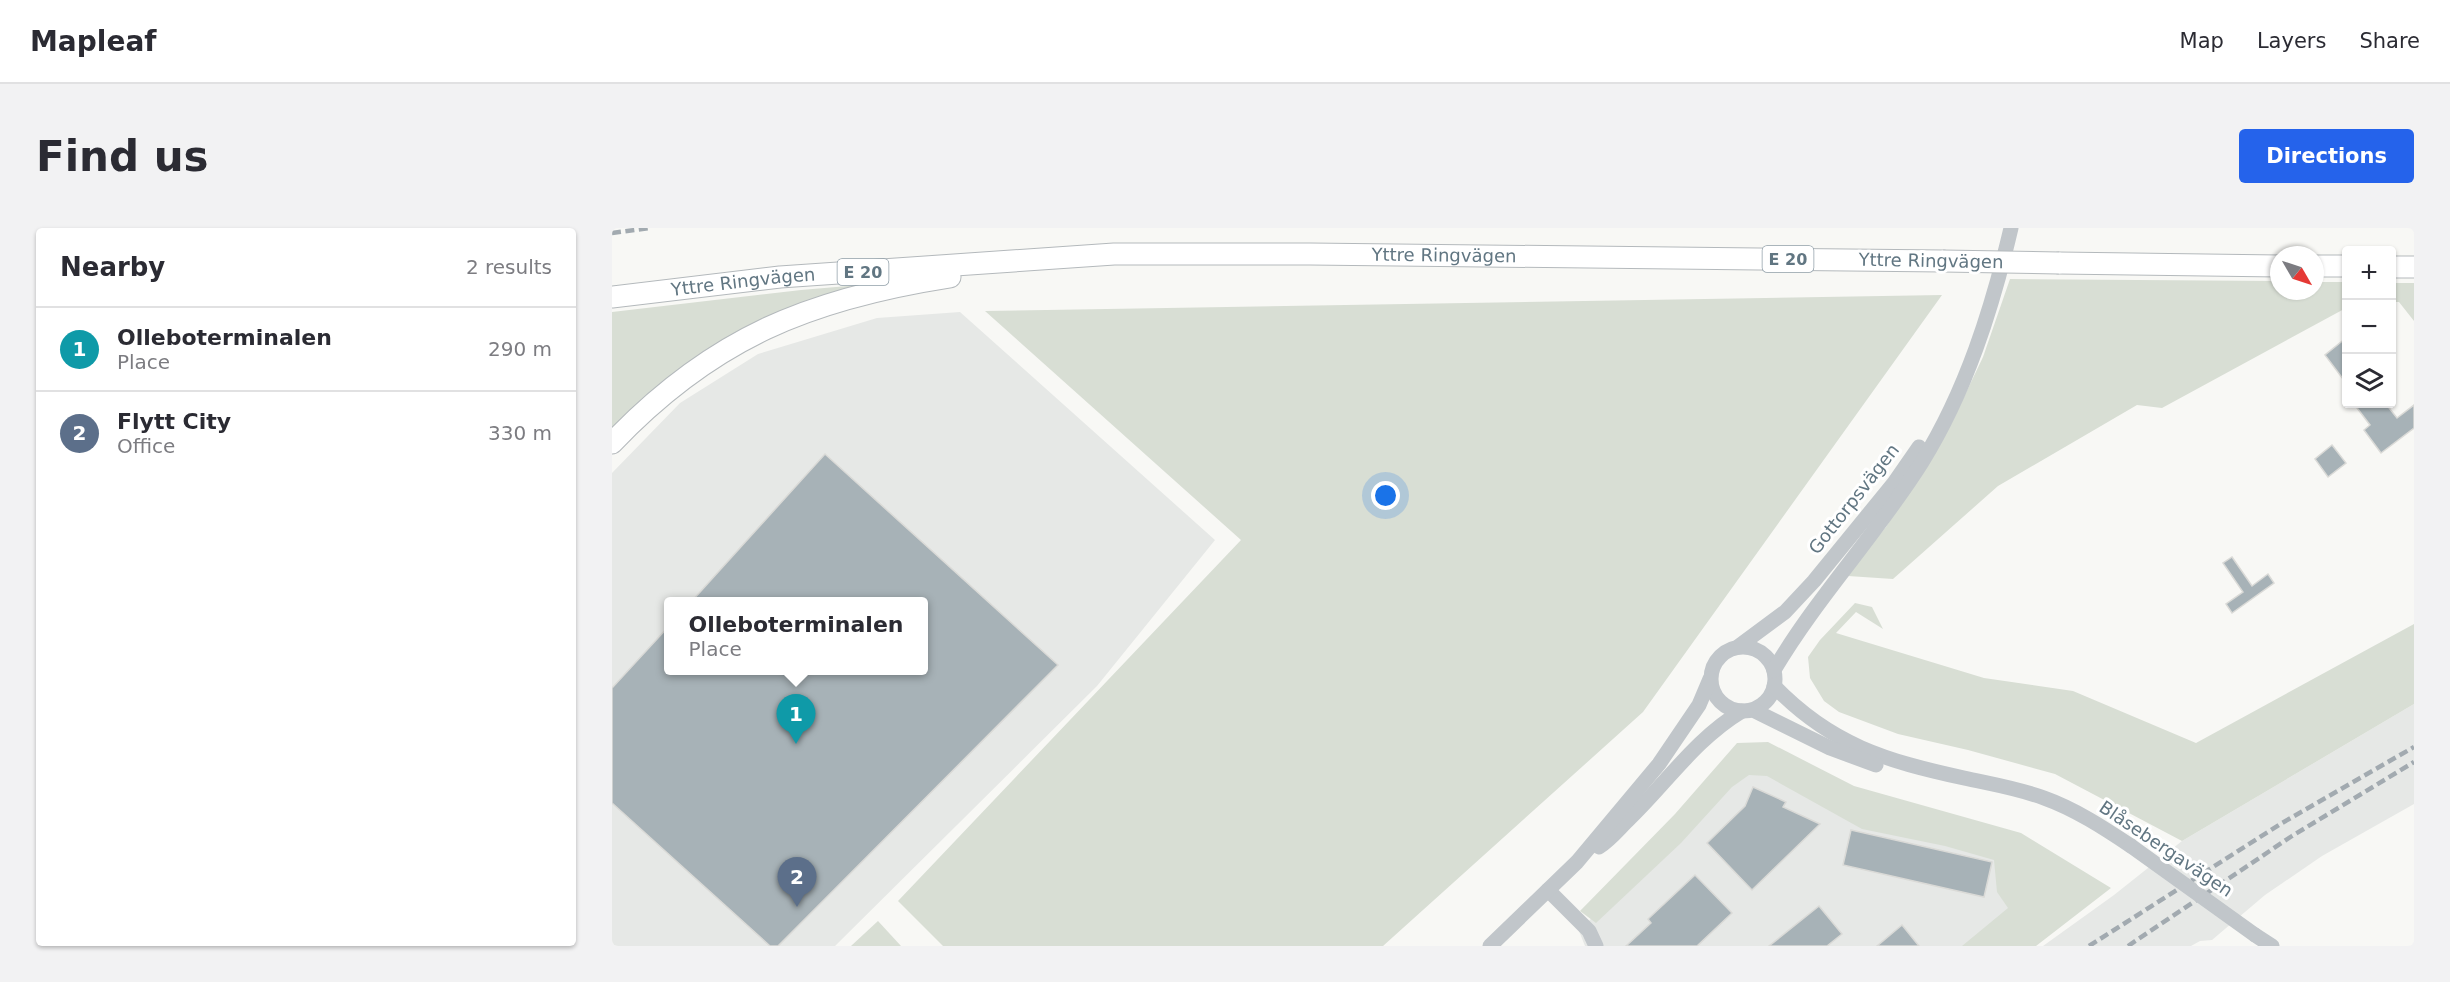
<!DOCTYPE html>
<html lang="en">
<head>
<meta charset="utf-8">
<style>
  body { margin:0; font-family:"DejaVu Sans",sans-serif; background:#f2f2f3; color:#2b2b33 }
  .controls { position:absolute; right:18px; top:18px; display:grid; overflow:hidden; border-radius:6px; box-shadow:0 2px 4px #0004 }
  .controls button { width:54px; height:54px; display:grid; place-items:center; padding:0; border:0; border-bottom:2px solid #e1e1e2; background:#fff; color:#2b2b33; font:30px sans-serif }
  .compass { position:absolute; left:1658px; top:18px; width:54px; height:54px; border-radius:50%; background:#fff; box-shadow:0 2px 4px #0004; rotate:129deg }
  .you { position:absolute; left:774px; top:268px; width:21px; height:21px; margin:-15px; border:4px solid #fff; border-radius:50%; background:#1a73e8; box-shadow:0 0 0 9px #1a73e833 }
  .badge { display:grid; place-items:center; width:39px; height:39px; border-radius:50%; background:#2563eb; color:#fff; font-size:20px; font-weight:700 }
  .pin { position:absolute; translate:-50% -50px; filter:drop-shadow(0 2px 3px #0008) }
  .pin::after { content:''; position:absolute; top:32px; width:21px; height:18px; background:inherit; clip-path:polygon(0 0,100% 0,50% 100%) }
  .popup { position:absolute; left:52px; top:369px; width:264px; height:78px; box-sizing:border-box; display:grid; place-content:center; border-radius:6px; background:#fff; filter:drop-shadow(0 2px 4px #0005); font-size:20px; white-space:nowrap; color:#7c7c81 }
  .popup b { font-size:22px; color:#2b2b33 }
  .popup::after { content:''; position:absolute; left:50%; top:100%; margin-left:-12px; border:12px solid transparent; border-top-color:#fff }
  .list { margin:0; padding:0; list-style:none }
  h2 { display:flex; justify-content:space-between; align-items:center; height:78px; margin:0; padding:0 24px; font-size:26px }
  h2 small { font-size:20px; font-weight:400; color:#7c7c81 }
  .list li { display:grid; grid-template-columns:39px 1fr auto; gap:18px; align-items:center; box-sizing:border-box; height:84px; padding:0 24px; border-top:2px solid #e1e1e2 }
  .list b { display:block; font-size:22px; white-space:nowrap }
  .list p { margin:0; font-size:20px; white-space:nowrap; color:#7c7c81 }
  .list em { font-size:20px; font-style:normal; color:#7c7c81 }
  .icon { flex:none; width:33px; height:33px; fill:none; stroke:currentColor; stroke-width:2; stroke-linecap:round; stroke-linejoin:round }
  .map { position:relative; flex:none; width:1802px; height:718px; overflow:hidden; border-radius:6px }
  header { display:flex; align-items:center; gap:36px; box-sizing:border-box; height:84px; padding:0 30px; background:#fff; border-bottom:2px solid #e1e1e2 }
  header strong { font-size:28px }
  nav { display:flex; gap:33px; margin-inline-start:auto; font-size:21px }
  .intro { display:flex; align-items:center; justify-content:space-between; box-sizing:border-box; height:144px; padding:0 36px }
  h1 { margin:0; font-size:42px }
  .button { padding:15px 27px; border-radius:6px; background:#2563eb; color:#fff; font-size:21px; font-weight:700 }
  main { display:flex; gap:36px; padding:0 36px }
  aside { flex:1; background:#fff; border-radius:6px; box-shadow:0 2px 4px #0004 }
  .map>svg:first-child { display:block }
  .built { fill:#e6e8e6; fill-rule:evenodd }
  .green { fill:#d8ded4 }
  .building { fill:#a7b2b7; stroke:#dadad7; stroke-width:1.5 }
  .lines { fill:none; stroke-linecap:round; stroke-linejoin:round }
  .highway-casing { stroke:#b4b9bc; stroke-width:23 }
  .minor { stroke:#c1c6ca; stroke-width:15 }
  .highway { stroke:#fff; stroke-width:21 }
  .rail { stroke:#a2aab0; stroke-width:4.5; stroke-dasharray:9 4.5; stroke-linecap:butt }
  .highway-bridge-casing { stroke:#b4b9bc; stroke-width:23; stroke-linecap:butt }
  .minor-bridge { stroke:#c1c6ca; stroke-width:15 }
  .highway-bridge { stroke:#fff; stroke-width:21 }
  .labels { text-anchor:middle; stroke-width:6; stroke-linejoin:round; paint-order:stroke }
  .shield { fill:#fff; stroke:#909fa8; stroke-width:1.5 }
  .shield-label { font-size:16px; font-weight:bold; fill:#617682 }
  .street-label { font-size:18px; fill:#617682; stroke:#fff }
</style>
</head>
<body>
<header>
<strong>Mapleaf</strong>
<nav><a>Map</a><a>Layers</a><a>Share</a></nav>
</header>
<div class="intro"><h1>Find us</h1><a class="button">Directions</a></div>
<main>
<aside>
<h2>Nearby<small>2 results</small></h2>
<ul class="list">
<li><span class="badge" style="background:#0f9aa8">1</span><div><b>Olleboterminalen</b><p>Place</p></div><em>290 m</em></li>
<li><span class="badge" style="background:#5c6f8a">2</span><div><b>Flytt City</b><p>Office</p></div><em>330 m</em></li>
</ul>
</aside>
<div class="map">
<svg width="1802" height="718" viewBox="0 0 1802 718">
  <rect width="100%" height="100%" fill="#f8f8f5"/>
  <g class="built">
    <path d="M348,84l255,228 -118,146 -262,260h-223v-473l68,-70 78,-49 119,-36zM57,374h255v68h-255z"/>
    <polygon points="1802,476 1802,576 1710,628 1653,667 1600,712 1588,713 1579,718 1431,718 1502,667 1570,613"/>
    <polygon points="1135,540 1344,605 1449,673 1393,718 973,718 967,703 1109,557"/>
  </g>
  <g class="green">
    <polygon points="1398,51 1667,53 1667,63 1703,63 1703,54 1734,54 1734,80 1550,180 1525,177 1386,258 1281,351 1236,348 1240,339 1274,299 1339,196 1371,129"/>
    <polygon points="1780,55 1802,55 1802,93 1787,74 1780,74"/>
    <polygon points="259,56 179,82 0,205 0,84 189,62"/>
    <polygon points="1330,67 1031,484 771,718 331,718 286,673 629,312 373,83"/>
    <polygon points="1243,375 1260,379 1271,401 1244,384 1224,405 1372,450 1461,463 1584,515 1802,396 1802,476 1570,613 1443,546 1356,522 1286,506 1227,484 1212,473 1198,450 1196,429 1208,412"/>
    <polygon points="1156,514 1242,558 1409,605 1499,660 1424,718 1350,718 1396,680 1385,664 1382,632 1333,618 1250,601 1155,548 1137,547 1120,559 1069,615 984,695 968,683 1063,586 1125,515"/>
    <polygon points="266,693 289,718 239,718"/>
  </g>
  <g class="building">
    <polygon points="1734,110 1734,155 1713,127"/>
    <polygon points="1742,176 1774,176 1785,190 1802,177 1802,200 1769,225 1752,202 1758,197"/>
    <polygon points="1720,217 1734,235 1716,249 1703,231"/>
    <polygon points="213,226 446,437 166,718 158,718 0,575 0,460 57,398 57,442 312,442 312,374 79,374"/>
    <polygon points="1620,329 1640,358 1656,346 1662,355 1620,385 1614,376 1631,364 1611,335"/>
    <polygon points="1141,559 1174,574 1171,579 1208,596 1140,662 1095,615 1133,578"/>
    <polygon points="1239,602 1380,634 1372,669 1231,637"/>
    <polygon points="1083,647 1120,685 1085,718 1014,718 1039,695 1036,691"/>
    <polygon points="1207,678 1230,706 1215,718 1157,718"/>
    <polygon points="1290,697 1307,718 1265,718"/>
  </g>
  <g class="lines">
    <defs>
      <g id="highway">
        <polyline points="1447,35 1667,38"/>
        <polyline points="1703,38 1734,38"/>
        <polyline points="1780,39 1802,39"/>
        <path id="s1" d="M0,69l168,-20 334,-23h196l633,7"/>
        <path d="M0,215c100,-105 197,-144 338,-166"/>
      </g>
    </defs>
    <use href="#highway" class="highway-casing"/>
    <g class="minor">
      <polyline points="1127,418 1173,384 1202,353 1282,255 1307,219"/>
      <circle cx="1131" cy="451" r="32"/>
      <path d="M1162,442c43,-73 103,-136 148,-208 44,-71 70,-153 89,-234"/>
      <path d="M1162,458c57,59 112,75 190,92 27,6 53,10 80,20 31,11 60,30 87,48"/>
      <polyline points="1141,482 1218,520 1264,537"/>
      <path d="M987,619c11,-7 19,-17 28,-26 38,-36 68,-82 115,-110"/>
      <polyline points="936,662 977,703 984,718"/>
      <polyline points="1643,707 1660,718"/>
      <polyline points="878,718 965,634 1047,536 1087,477 1098,451"/>
    </g>
    <use href="#highway" class="highway"/>
    <g class="rail">
      <polyline points="0,5 38,0"/>
      <polyline points="1477,718 1670,595 1802,519"/>
      <polyline points="1516,718 1680,608 1802,534"/>
    </g>
    <defs>
      <polyline id="highway-bridge" points="1331,33 1447,35"/>
    </defs>
    <use href="#highway-bridge" class="highway-bridge-casing"/>
    <polyline class="minor-bridge" points="1519,618 1643,707"/>
    <use href="#highway-bridge" class="highway-bridge"/>
  </g>
  <g class="labels">
    <g class="shield">
      <rect x="1150.5" y="18" width="51" height="26" rx="4.5"/>
      <rect x="225.5" y="31" width="51" height="26" rx="4.5"/>
    </g>
    <g class="shield-label">
      <text x="1176" y="37">E 20</text>
      <text x="251" y="50">E 20</text>
    </g>
    <g class="street-label">
      <text dy="6" stroke="none"><textPath href="#s1" startOffset="834">Yttre Ringvägen</textPath></text>
      <text transform="translate(1319 33) rotate(1)" y="6">Yttre Ringvägen</text>
      <text dy="6" stroke="none"><textPath href="#s1" startOffset="132">Yttre Ringvägen</textPath></text>
      <text transform="translate(1242 271) rotate(-52)" y="6">Gottorpsvägen</text>
      <text transform="translate(1554 621) rotate(34)" y="6">Blåsebergavägen</text>
    </g>
  </g>
</svg>
<div class="controls">
<button>+</button>
<button>−</button>
<button><svg class="icon" aria-label="layers" viewBox="0 0 24 24"><path d="M12 4l9 5-9 5-9-5zM3 14l9 5 9-5"/></svg></button>
</div>
<svg class="compass" viewBox="-18 -18 36 36"><path d="M0-13l5 13h-10z" fill="#e53935"/><path d="M0 13l5-13h-10z" fill="#7c7c81"/></svg>
<div class="you"></div>
<div class="pin badge" style="left:184px;top:516px;background:#0f9aa8">1</div>
<div class="popup"><b>Olleboterminalen</b>Place</div>
<div class="pin badge" style="left:185px;top:679px;background:#5c6f8a">2</div>
</div>
</main>
</body>
</html>
